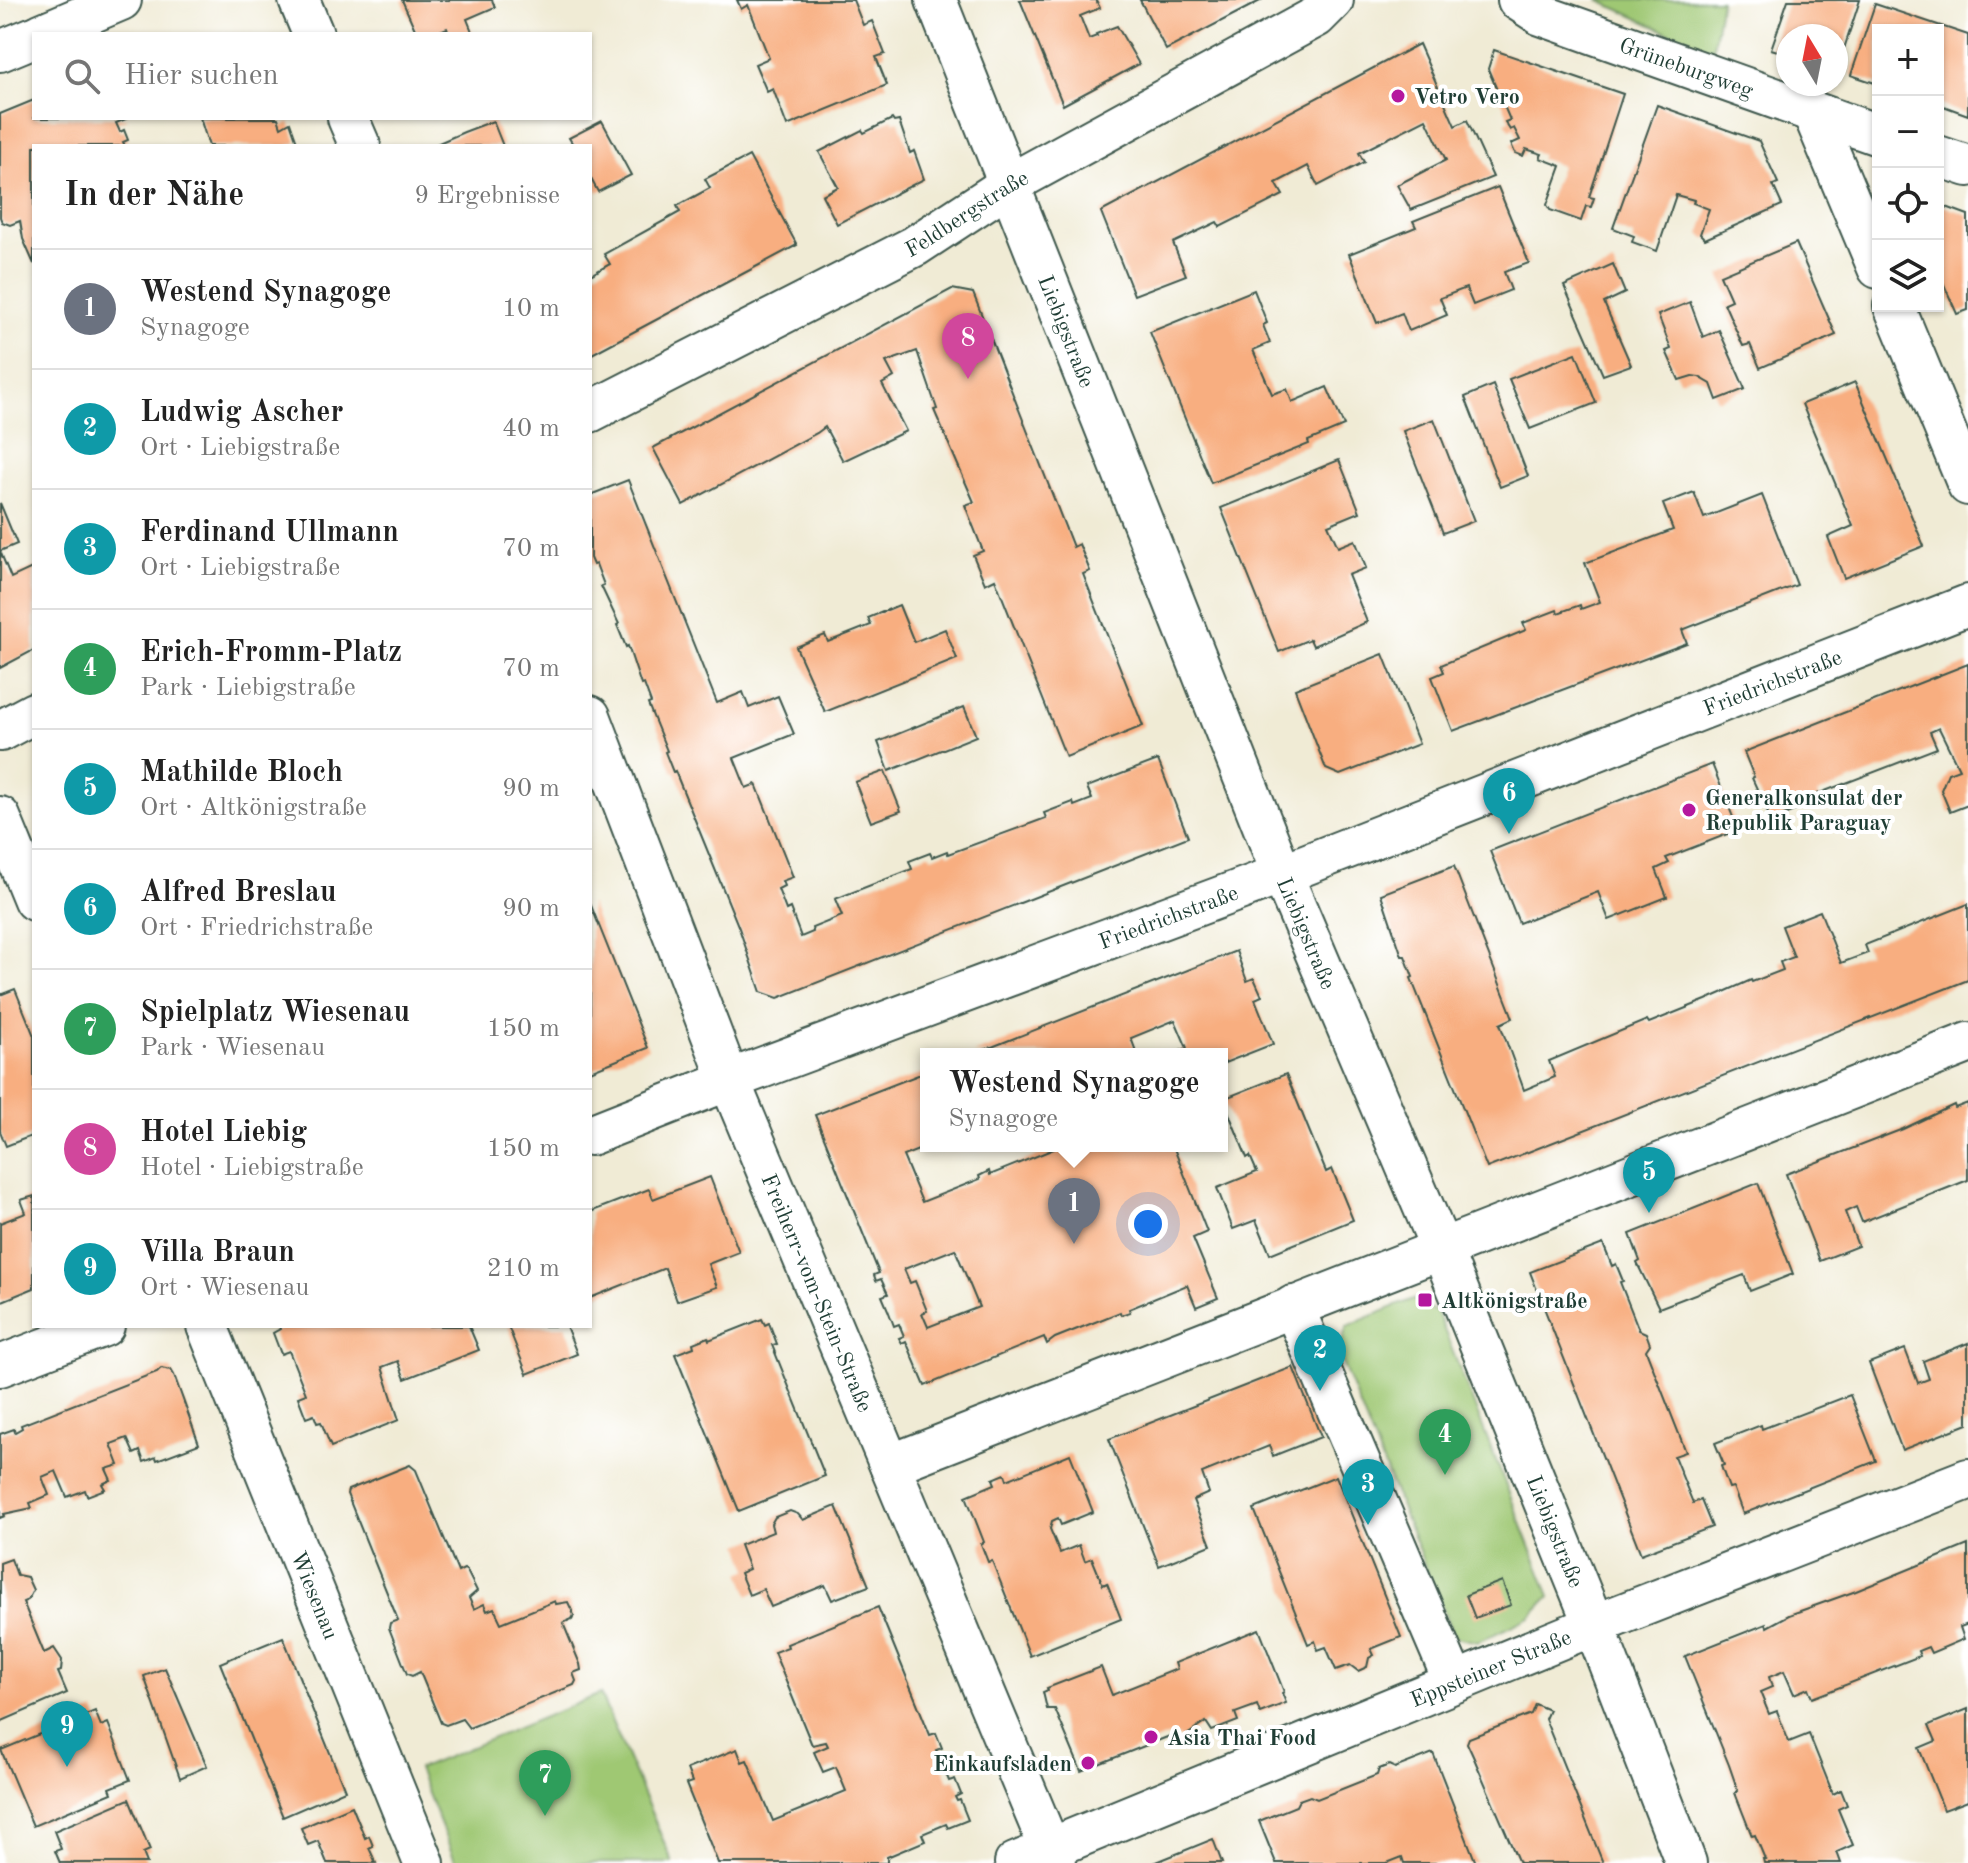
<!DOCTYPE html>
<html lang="de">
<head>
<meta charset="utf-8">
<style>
  body { margin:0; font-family:"Old Standard TT",serif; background:#f2f2f2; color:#222 }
  .controls { position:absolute; right:24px; top:24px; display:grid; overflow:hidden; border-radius:0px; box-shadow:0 2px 6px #0004 }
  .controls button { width:72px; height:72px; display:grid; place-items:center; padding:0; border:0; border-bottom:2px solid #e0e0e0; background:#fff; color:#222; font:40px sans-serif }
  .compass { position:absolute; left:1776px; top:24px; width:72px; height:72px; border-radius:50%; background:#fff; box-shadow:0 2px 6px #0004; rotate:350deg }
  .you { position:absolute; left:1148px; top:1224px; width:28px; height:28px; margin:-20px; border:6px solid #fff; border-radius:50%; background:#1a73e8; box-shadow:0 0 0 12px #1a73e833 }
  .badge { display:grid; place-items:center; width:52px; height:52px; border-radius:50%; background:#7c3aed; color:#fff; font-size:26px; font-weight:700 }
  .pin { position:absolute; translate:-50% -66px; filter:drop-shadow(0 2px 4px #0008) }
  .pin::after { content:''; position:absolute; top:42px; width:28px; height:24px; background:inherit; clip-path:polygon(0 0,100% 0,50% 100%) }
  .popup { position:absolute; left:920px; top:1048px; width:308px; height:104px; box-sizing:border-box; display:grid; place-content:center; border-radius:0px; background:#fff; filter:drop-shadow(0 2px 6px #0005); font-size:26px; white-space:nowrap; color:#767676 }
  .popup b { font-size:30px; color:#222 }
  .popup::after { content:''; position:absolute; left:50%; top:100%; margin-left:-16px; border:16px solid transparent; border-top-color:#fff }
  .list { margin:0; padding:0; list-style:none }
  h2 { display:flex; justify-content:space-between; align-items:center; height:104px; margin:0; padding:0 32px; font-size:34px }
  h2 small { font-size:26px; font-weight:400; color:#767676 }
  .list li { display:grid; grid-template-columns:52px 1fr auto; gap:24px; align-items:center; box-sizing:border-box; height:120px; padding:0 32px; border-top:2px solid #e0e0e0 }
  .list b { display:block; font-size:30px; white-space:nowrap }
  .list p { margin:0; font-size:26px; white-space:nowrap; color:#767676 }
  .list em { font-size:26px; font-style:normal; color:#767676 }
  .icon { flex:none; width:44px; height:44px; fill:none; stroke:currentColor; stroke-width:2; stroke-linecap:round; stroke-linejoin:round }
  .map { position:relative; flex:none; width:1968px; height:1863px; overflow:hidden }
  .search { position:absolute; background:#fff; box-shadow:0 2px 6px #0004; left:32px; top:32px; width:560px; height:88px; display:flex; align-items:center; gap:20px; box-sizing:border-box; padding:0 28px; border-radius:0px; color:#767676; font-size:30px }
  .panel { position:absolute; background:#fff; box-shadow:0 2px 6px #0004; left:32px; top:144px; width:560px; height:1184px; border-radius:0px }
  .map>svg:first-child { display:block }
  .green { fill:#9fc873; stroke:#5f8254; stroke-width:2 }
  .building { fill:#f8ae80; fill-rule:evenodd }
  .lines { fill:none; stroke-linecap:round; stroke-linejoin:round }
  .street-casing { stroke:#3e574c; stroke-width:44 }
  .street { stroke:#fff; stroke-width:40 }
  .poi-dot { fill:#b5179e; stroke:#fff; stroke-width:3 }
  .labels { text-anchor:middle; stroke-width:8; stroke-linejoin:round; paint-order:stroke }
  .street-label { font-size:22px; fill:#1f3d34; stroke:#fff }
  .poi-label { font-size:22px; font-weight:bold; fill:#1f3d34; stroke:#fff; text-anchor:start }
</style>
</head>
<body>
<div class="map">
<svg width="1968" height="1863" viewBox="0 0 1968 1863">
  <rect width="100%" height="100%" fill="#fff"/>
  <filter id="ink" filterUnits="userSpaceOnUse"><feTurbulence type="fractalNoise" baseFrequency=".0125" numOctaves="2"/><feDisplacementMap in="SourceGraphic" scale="16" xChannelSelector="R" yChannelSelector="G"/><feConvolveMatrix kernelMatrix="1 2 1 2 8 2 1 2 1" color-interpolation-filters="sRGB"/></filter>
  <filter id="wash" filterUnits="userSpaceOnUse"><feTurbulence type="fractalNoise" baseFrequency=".006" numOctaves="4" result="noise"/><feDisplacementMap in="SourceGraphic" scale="32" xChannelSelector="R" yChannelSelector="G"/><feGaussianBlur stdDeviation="1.8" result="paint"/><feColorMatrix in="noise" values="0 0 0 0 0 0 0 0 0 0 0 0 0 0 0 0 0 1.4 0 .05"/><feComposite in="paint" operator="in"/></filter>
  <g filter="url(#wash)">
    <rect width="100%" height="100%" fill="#f0ebd5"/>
    <g class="green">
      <polygon points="1598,0 1721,0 1712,53"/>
      <polygon points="1413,1299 1437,1312 1550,1596 1530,1617 1478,1642 1454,1637 1338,1353 1347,1326"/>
      <polygon points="600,1694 673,1863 456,1863 418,1769"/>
    </g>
    <g id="blocks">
      <g class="building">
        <polygon points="402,0 492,0 495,7 467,19 473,34 449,34 447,28 433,34 417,34"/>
        <polygon points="737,0 853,0 863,25 872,21 885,54 876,57 887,85 787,126 773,89 767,92 755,64 769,58 748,5 741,9"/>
        <polygon points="1020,0 1096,0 1100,8 1080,16 1089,39 1097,36 1096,34 1117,26 1139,64 1063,105"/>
        <polygon points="1140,0 1262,0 1166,50"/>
        <polygon points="1788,0 1860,0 1837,70 1836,36 1788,36 1788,54 1771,49"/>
        <polygon points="1875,4 1968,35 1968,115 1938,104 1938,30 1878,30 1878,84 1851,75"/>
        <polygon points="1419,44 1455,126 1467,120 1493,177 1411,210 1397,185 1446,160 1426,119 1359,153 1364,162 1318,186 1308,166 1276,183 1283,195 1220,227 1217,222 1173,243 1186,275 1134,295 1101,212"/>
        <polygon points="1494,50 1623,94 1589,197 1594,198 1591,207 1586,206 1581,221 1550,210 1547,205 1561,166 1540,158 1542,154 1526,149 1523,156 1515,153 1511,144 1520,140 1514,128 1510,130 1505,122 1510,120 1488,69"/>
        <polygon points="34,100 34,118 128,118 116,123 120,132 124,130 128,140 123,142 125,146 34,146 34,264 23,239 20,221 10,225 2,222 0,217 0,114"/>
        <polygon points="1657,105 1759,141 1778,183 1773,185 1782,205 1705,239 1700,234 1709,209 1693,203 1694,200 1676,195 1657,251 1632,242 1634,236 1613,228"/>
        <polygon points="200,118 278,118 281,127 290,122 297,142 288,146 209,146"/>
        <polygon points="892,119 894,122 899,121 910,153 914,151 924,179 837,224 822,195 838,187 819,152 862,130 864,133"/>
        <polygon points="493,121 503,146 432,146 464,132"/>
        <polygon points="602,121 631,175 598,192 590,177 590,146 574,146 569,138"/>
        <polygon points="749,156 797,245 590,355 590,275 610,264 604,254 680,212 677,206 710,188 705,179"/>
        <polygon points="1498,187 1529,263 1504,272 1511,290 1473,305 1466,288 1440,298 1447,315 1409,331 1402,313 1377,323 1349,254 1416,227 1413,221"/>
        <polygon points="1938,204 1968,215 1968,310 1957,314 1938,271"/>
        <polygon points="1796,243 1836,335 1760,368 1750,344 1743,346 1724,303 1731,300 1720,275"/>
        <polygon points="1613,264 1625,293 1604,303 1631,365 1603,375 1564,286"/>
        <polygon points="952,289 973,293 1073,547 1079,544 1090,571 1083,574 1143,726 1066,757 995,579 985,584 973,555 983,551 965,505 974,502 934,410 937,409 917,351 886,362 894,377 882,384 906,431 843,461 825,427 817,433 683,505 653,448"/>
        <polygon points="1254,290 1267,323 1263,325 1270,343 1253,350 1272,394 1287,389 1292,402 1327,387 1344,426 1308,441 1309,444 1211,483 1150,332"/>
        <polygon points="1690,302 1703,337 1719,330 1745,389 1717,400 1711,384 1699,377 1692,376 1679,380 1666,351 1671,349 1658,315"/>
        <polygon points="1576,353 1596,403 1530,429 1509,379"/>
        <polygon points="1855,382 1924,546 1844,578 1828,537 1853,526 1802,404"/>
        <polygon points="1493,385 1528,476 1500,487 1465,397"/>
        <polygon points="1434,419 1474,521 1443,533 1403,431"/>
        <polygon points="1339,460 1360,512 1328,525 1338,547 1355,540 1366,568 1348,575 1367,622 1313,646 1310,639 1279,652 1221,508"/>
        <polygon points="628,480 717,703 743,692 749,708 778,696 794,734 734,758 746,788 756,784 793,877 782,881 784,886 778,889 786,910 790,908 801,937 813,932 812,928 842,916 835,899 912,869 909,861 930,853 932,857 947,851 948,854 1046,818 1044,813 1073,802 1074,806 1092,799 1087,787 1158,760 1188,837 778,998 761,992 739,928 675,771 673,772 665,752 667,751 648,704 651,703 644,684 641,685 628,646 626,647 617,625 619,624 601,586 604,585 596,564 593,565 590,558 590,495"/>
        <polygon points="1694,492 1704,518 1762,495 1797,585 1682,630 1687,643 1453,731 1432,677 1444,672 1441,665 1526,630 1523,623 1557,610 1558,613 1580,605 1581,609 1600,602 1585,563 1673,530 1663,504"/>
        <polygon points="0,503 17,544 0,551 11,578 34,567 34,650 0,668"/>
        <polygon points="899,605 914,642 945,629 957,659 825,712 796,647 825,635 828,642 871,625 868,618"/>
        <polygon points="1383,654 1419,744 1340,775 1326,769 1295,689"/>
        <polygon points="1968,664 1968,805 1950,812 1941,790 1948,773 1959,769 1939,728 1930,732 1937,748 1817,794 1820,801 1771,820 1752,778 1754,777 1744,752"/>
        <polygon points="964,707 976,736 889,771 878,742"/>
        <polygon points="1712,764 1738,830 1666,858 1669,863 1656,869 1667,897 1609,920 1598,892 1519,923 1490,851"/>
        <polygon points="885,771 901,811 871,822 855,782"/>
        <polygon points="1454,866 1513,1018 1500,1024 1524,1090 1555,1077 1549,1061 1647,1020 1649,1023 1706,1000 1751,980 1752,982 1783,970 1780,962 1794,957 1782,926 1820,911 1841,963 1868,953 1865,945 1968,904 1968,980 1487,1168 1411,978 1413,977 1405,956 1402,956 1381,894"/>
        <polygon points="590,903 648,1048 590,1071"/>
        <polygon points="1236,951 1247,981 1254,978 1262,996 1255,999 1273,1044 1222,1064 1222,1054 1181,1054 1180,1051 1187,1048 1175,1020 1131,1038 1137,1054 974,1054"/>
        <polygon points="15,989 34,1036 34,1135 6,1146 0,1131 0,995"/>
        <path d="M926,1072v75l-23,9 19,46 58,-23 -1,-3 10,-5 1,4 64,-26 -1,-3h120l34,86 -14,6 25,60 -22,9 -9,-22 -58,24 1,3 -9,3 -1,-3 -65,26 -8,6 -3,-7 -119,49 -19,-45 -4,2 -3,-5 5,-2 -5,-12 -5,2 -6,-16 -6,-14 6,-2 -7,-15 -5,2 -2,-6 5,-2 -64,-158zM955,1249l24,58 -51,20 -6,-14 5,-2 -12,-30 -5,2 -6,-14z"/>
        <polygon points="1286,1074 1326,1172 1332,1169 1353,1220 1270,1254 1256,1220 1233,1229 1217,1188 1257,1172 1250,1156 1247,1158 1223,1099"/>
        <polygon points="1968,1103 1968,1180 1862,1222 1856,1207 1845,1212 1858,1246 1820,1261 1786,1174 1903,1129 1954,1105 1955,1108"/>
        <polygon points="710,1177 739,1252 708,1264 717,1287 677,1301 665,1268 590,1298 590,1212 649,1189 653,1199"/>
        <polygon points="1758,1183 1793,1274 1750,1291 1744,1275 1659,1308 1637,1263 1640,1261 1630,1234"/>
        <polygon points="34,1196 34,1288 0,1302 0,1223 26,1213 21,1200"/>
        <polygon points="1603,1244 1612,1266 1616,1264 1623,1281 1620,1282 1639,1330 1646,1333 1650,1344 1646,1350 1686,1452 1674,1456 1693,1503 1701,1500 1712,1527 1641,1554 1530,1272"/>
        <polygon points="762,1319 765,1325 769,1323 777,1344 772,1345 825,1476 739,1511 675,1354 694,1347 693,1343 708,1337 709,1340"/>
        <polygon points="279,1326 469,1326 479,1350 405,1379 398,1361 382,1367 399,1420 331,1447 321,1422 317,1423 314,1415 306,1418 298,1397 306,1394 289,1351 281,1354 273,1333 280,1329"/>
        <polygon points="508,1326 566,1326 577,1354 527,1374"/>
        <polygon points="1968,1343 1968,1424 1902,1450 1869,1363 1905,1349 1918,1383 1929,1379 1923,1361"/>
        <polygon points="1293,1367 1321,1437 1273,1456 1269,1446 1202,1473 1209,1493 1193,1500 1211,1545 1159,1566 1109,1439"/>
        <polygon points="161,1368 171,1370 174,1375 199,1444 157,1460 156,1457 144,1462 140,1451 134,1454 127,1438 111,1444 119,1465 106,1469 111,1480 102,1484 105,1489 87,1496 85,1490 67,1497 56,1471 42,1477 49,1495 30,1503 32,1508 4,1514 5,1516 0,1518 0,1434 14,1429 15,1432 22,1428 21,1425 157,1372"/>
        <polygon points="1850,1395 1876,1461 1743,1514 1733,1487 1729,1488 1721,1466 1724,1465 1715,1443 1761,1425 1762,1429"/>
        <polygon points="1070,1454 1093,1512 1061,1525 1058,1518 1052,1521 1050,1529 1060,1553 1079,1545 1085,1561 1092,1558 1103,1585 1107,1583 1121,1619 1030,1656 992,1561 988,1562 981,1544 984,1542 966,1496 995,1484 993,1479 1005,1474 1007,1480"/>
        <polygon points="410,1465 416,1470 458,1572 464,1569 467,1571 477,1591 469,1598 474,1609 484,1604 487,1611 494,1608 501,1623 555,1601 556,1604 568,1602 574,1615 572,1619 563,1623 580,1664 581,1670 573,1673 576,1681 574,1685 469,1728 462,1719 446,1725 441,1723 420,1672 412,1676 407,1674 389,1628 390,1623 398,1620 347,1494 348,1490"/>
        <polygon points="1336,1476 1401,1637 1371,1649 1374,1655 1369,1658 1367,1667 1358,1671 1350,1665 1336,1670 1326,1647 1318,1650 1315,1641 1308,1644 1254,1509"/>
        <polygon points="836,1506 869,1586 832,1600 825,1585 771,1607 763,1589 749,1595 740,1573 749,1569 740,1545 773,1532 771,1524 775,1517 790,1511 798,1514 803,1520"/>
        <polygon points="1968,1545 1968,1624 1960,1627 1964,1639 1931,1653 1928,1647 1918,1651 1920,1656 1812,1698 1808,1688 1794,1694 1784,1671 1769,1677 1772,1687 1760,1692 1769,1714 1777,1711 1789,1742 1809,1734 1833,1794 1841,1790 1847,1805 1838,1809 1853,1845 1837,1852 1841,1863 1764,1863 1763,1859 1765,1859 1755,1835 1752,1836 1735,1793 1738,1791 1729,1765 1685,1656 1766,1624 1767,1627 1789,1615 1856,1591"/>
        <polygon points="11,1559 17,1575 27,1577 33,1590 28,1600 23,1602 44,1653 54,1648 62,1660 61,1671 58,1672 67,1693 0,1722 0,1563"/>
        <polygon points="1502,1581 1511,1605 1475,1618 1466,1595"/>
        <polygon points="878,1607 930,1735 936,1733 942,1748 936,1750 949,1781 955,1779 961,1794 955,1797 957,1801 960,1800 968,1820 948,1828 946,1824 922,1834 925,1841 887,1857 887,1863 718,1863 686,1784 692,1782 687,1769 737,1749 742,1762 747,1760 773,1821 846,1791 836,1767 823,1772 814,1752 828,1746 826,1742 812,1745 774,1652 788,1647 787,1644"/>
        <polygon points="1259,1629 1284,1692 1282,1693 1286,1703 1260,1713 1257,1705 1235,1713 1238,1721 1212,1731 1206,1722 1181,1739 1175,1734 1081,1771 1055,1709 1047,1709 1043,1692 1048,1690 1047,1688 1101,1667 1112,1695 1177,1669 1175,1663"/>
        <polygon points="283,1637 345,1790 283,1817 220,1663"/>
        <polygon points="165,1668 207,1766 180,1778 144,1676"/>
        <polygon points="1535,1704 1549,1710 1545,1719 1603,1863 1519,1863 1473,1756 1467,1743 1469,1738 1531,1714"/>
        <polygon points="1968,1709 1968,1801 1944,1810 1919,1748 1936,1741 1929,1725"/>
        <polygon points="95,1711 101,1726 108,1723 130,1780 110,1788 112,1793 33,1826 1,1750"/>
        <polygon points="1433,1753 1476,1863 1404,1863 1402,1857 1387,1863 1276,1863 1259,1821 1296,1806 1299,1800 1310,1796 1317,1799 1377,1775 1379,1769 1389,1765 1395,1768"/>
        <polygon points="129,1799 150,1850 143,1853 147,1863 60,1863 55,1851 61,1849 54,1831"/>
        <polygon points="352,1806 365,1838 369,1836 373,1846 369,1848 376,1863 327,1863 318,1841 308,1845 301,1828"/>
        <polygon points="1213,1839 1222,1863 1154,1863"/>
      </g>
    </g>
  </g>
  <g filter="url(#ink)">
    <use href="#blocks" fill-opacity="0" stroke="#3e574c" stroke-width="2"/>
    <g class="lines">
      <defs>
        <g id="street">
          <polyline points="299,0 313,34"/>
          <path id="s1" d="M936,0l346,874 159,374 153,377 92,238"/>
          <path id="s2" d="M1518,0l23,15 337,120"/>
          <polyline points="41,34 121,0"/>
          <polyline points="0,51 34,37"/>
          <polyline points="1813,113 1878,268"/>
          <polyline points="348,118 360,146"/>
          <polyline points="1938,156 1968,166"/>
          <polyline points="1894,306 1968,485"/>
          <path id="s3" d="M590,412l325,-166 93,-61 308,-168 17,-17"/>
          <path id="s4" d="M590,716l139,364 327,783"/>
          <polyline points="0,731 34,713"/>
          <polyline points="0,817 34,900"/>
          <path id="s5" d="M590,1135l139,-55 553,-206 686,-269"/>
          <polyline points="1293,1306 1454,1682"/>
          <path id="s6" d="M207,1326l217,537"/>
          <polyline points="0,1366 104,1326"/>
          <polyline points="890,1465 1968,1043"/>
          <path id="s7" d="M1015,1863l579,-238 374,-146"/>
        </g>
      </defs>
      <use href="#street" class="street-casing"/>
      <use href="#street" class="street"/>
    </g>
  </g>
  <g class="poi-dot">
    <circle cx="1398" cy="96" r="8"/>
    <circle cx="1689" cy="810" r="8"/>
    <rect x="1417" y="1292" width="16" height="16" rx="4"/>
    <circle cx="1151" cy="1737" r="8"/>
    <circle cx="1088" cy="1763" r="8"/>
  </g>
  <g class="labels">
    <g class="street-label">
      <text dy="8" stroke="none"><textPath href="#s2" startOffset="182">Grüneburgweg</textPath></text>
      <text dy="8" stroke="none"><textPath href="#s3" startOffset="426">Feldbergstraße</textPath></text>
      <text dy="8" stroke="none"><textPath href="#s1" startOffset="356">Liebigstraße</textPath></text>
      <text dy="8" stroke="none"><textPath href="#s5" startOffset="1266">Friedrichstraße</textPath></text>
      <text dy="8" stroke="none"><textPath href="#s5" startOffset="618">Friedrichstraße</textPath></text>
      <text dy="8" stroke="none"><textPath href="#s1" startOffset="1004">Liebigstraße</textPath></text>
      <text dy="8" stroke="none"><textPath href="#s4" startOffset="620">Freiherr-vom-Stein-Straße</textPath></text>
      <text dy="8" stroke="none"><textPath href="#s1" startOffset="1652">Liebigstraße</textPath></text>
      <text dy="8" stroke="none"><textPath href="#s6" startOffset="290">Wiesenau</textPath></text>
      <text dy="8" stroke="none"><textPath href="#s7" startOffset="514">Eppsteiner Straße</textPath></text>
    </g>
    <g class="poi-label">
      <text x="1414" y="104">Vetro Vero</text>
      <text x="1705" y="805">Generalkonsulat der<tspan x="1705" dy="25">Republik Paraguay</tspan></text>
      <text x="1441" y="1308">Altkönigstraße</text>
      <text x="1167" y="1745">Asia Thai Food</text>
      <text x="1072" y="1771" text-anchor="end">Einkaufsladen</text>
    </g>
  </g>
</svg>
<div class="controls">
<button>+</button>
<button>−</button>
<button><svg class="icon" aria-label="locate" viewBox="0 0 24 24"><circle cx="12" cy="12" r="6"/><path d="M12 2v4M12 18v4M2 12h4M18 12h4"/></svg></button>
<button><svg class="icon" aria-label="layers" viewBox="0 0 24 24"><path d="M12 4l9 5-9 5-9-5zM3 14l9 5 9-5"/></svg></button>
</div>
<svg class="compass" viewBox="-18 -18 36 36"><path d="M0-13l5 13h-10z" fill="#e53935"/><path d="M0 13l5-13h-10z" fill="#767676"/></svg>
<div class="you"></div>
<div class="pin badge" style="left:1074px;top:1244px;background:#6b7280">1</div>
<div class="popup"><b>Westend Synagoge</b>Synagoge</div>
<div class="pin badge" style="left:1320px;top:1391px;background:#0f9aa8">2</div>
<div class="pin badge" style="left:1368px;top:1525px;background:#0f9aa8">3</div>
<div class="pin badge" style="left:1445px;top:1475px;background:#2e9e5b">4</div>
<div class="pin badge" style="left:1649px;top:1213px;background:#0f9aa8">5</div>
<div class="pin badge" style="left:1509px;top:834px;background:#0f9aa8">6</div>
<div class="pin badge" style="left:545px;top:1816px;background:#2e9e5b">7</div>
<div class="pin badge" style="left:968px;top:379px;background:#d1479c">8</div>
<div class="pin badge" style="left:67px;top:1767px;background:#0f9aa8">9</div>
<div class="search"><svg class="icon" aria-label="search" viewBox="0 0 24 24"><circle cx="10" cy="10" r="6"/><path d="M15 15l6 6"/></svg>Hier suchen</div>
<section class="panel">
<h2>In der Nähe<small>9 Ergebnisse</small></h2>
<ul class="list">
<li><span class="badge" style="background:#6b7280">1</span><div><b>Westend Synagoge</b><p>Synagoge</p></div><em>10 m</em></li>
<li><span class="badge" style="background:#0f9aa8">2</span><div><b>Ludwig Ascher</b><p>Ort · Liebigstraße</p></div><em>40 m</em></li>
<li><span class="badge" style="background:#0f9aa8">3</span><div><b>Ferdinand Ullmann</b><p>Ort · Liebigstraße</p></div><em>70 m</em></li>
<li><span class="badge" style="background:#2e9e5b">4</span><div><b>Erich-Fromm-Platz</b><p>Park · Liebigstraße</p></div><em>70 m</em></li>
<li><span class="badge" style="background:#0f9aa8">5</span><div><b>Mathilde Bloch</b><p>Ort · Altkönigstraße</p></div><em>90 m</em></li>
<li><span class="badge" style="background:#0f9aa8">6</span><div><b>Alfred Breslau</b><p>Ort · Friedrichstraße</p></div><em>90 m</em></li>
<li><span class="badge" style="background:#2e9e5b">7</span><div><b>Spielplatz Wiesenau</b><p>Park · Wiesenau</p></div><em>150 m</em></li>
<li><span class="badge" style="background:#d1479c">8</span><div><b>Hotel Liebig</b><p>Hotel · Liebigstraße</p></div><em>150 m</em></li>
<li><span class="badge" style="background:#0f9aa8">9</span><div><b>Villa Braun</b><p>Ort · Wiesenau</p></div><em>210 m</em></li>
</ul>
</section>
</div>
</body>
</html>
